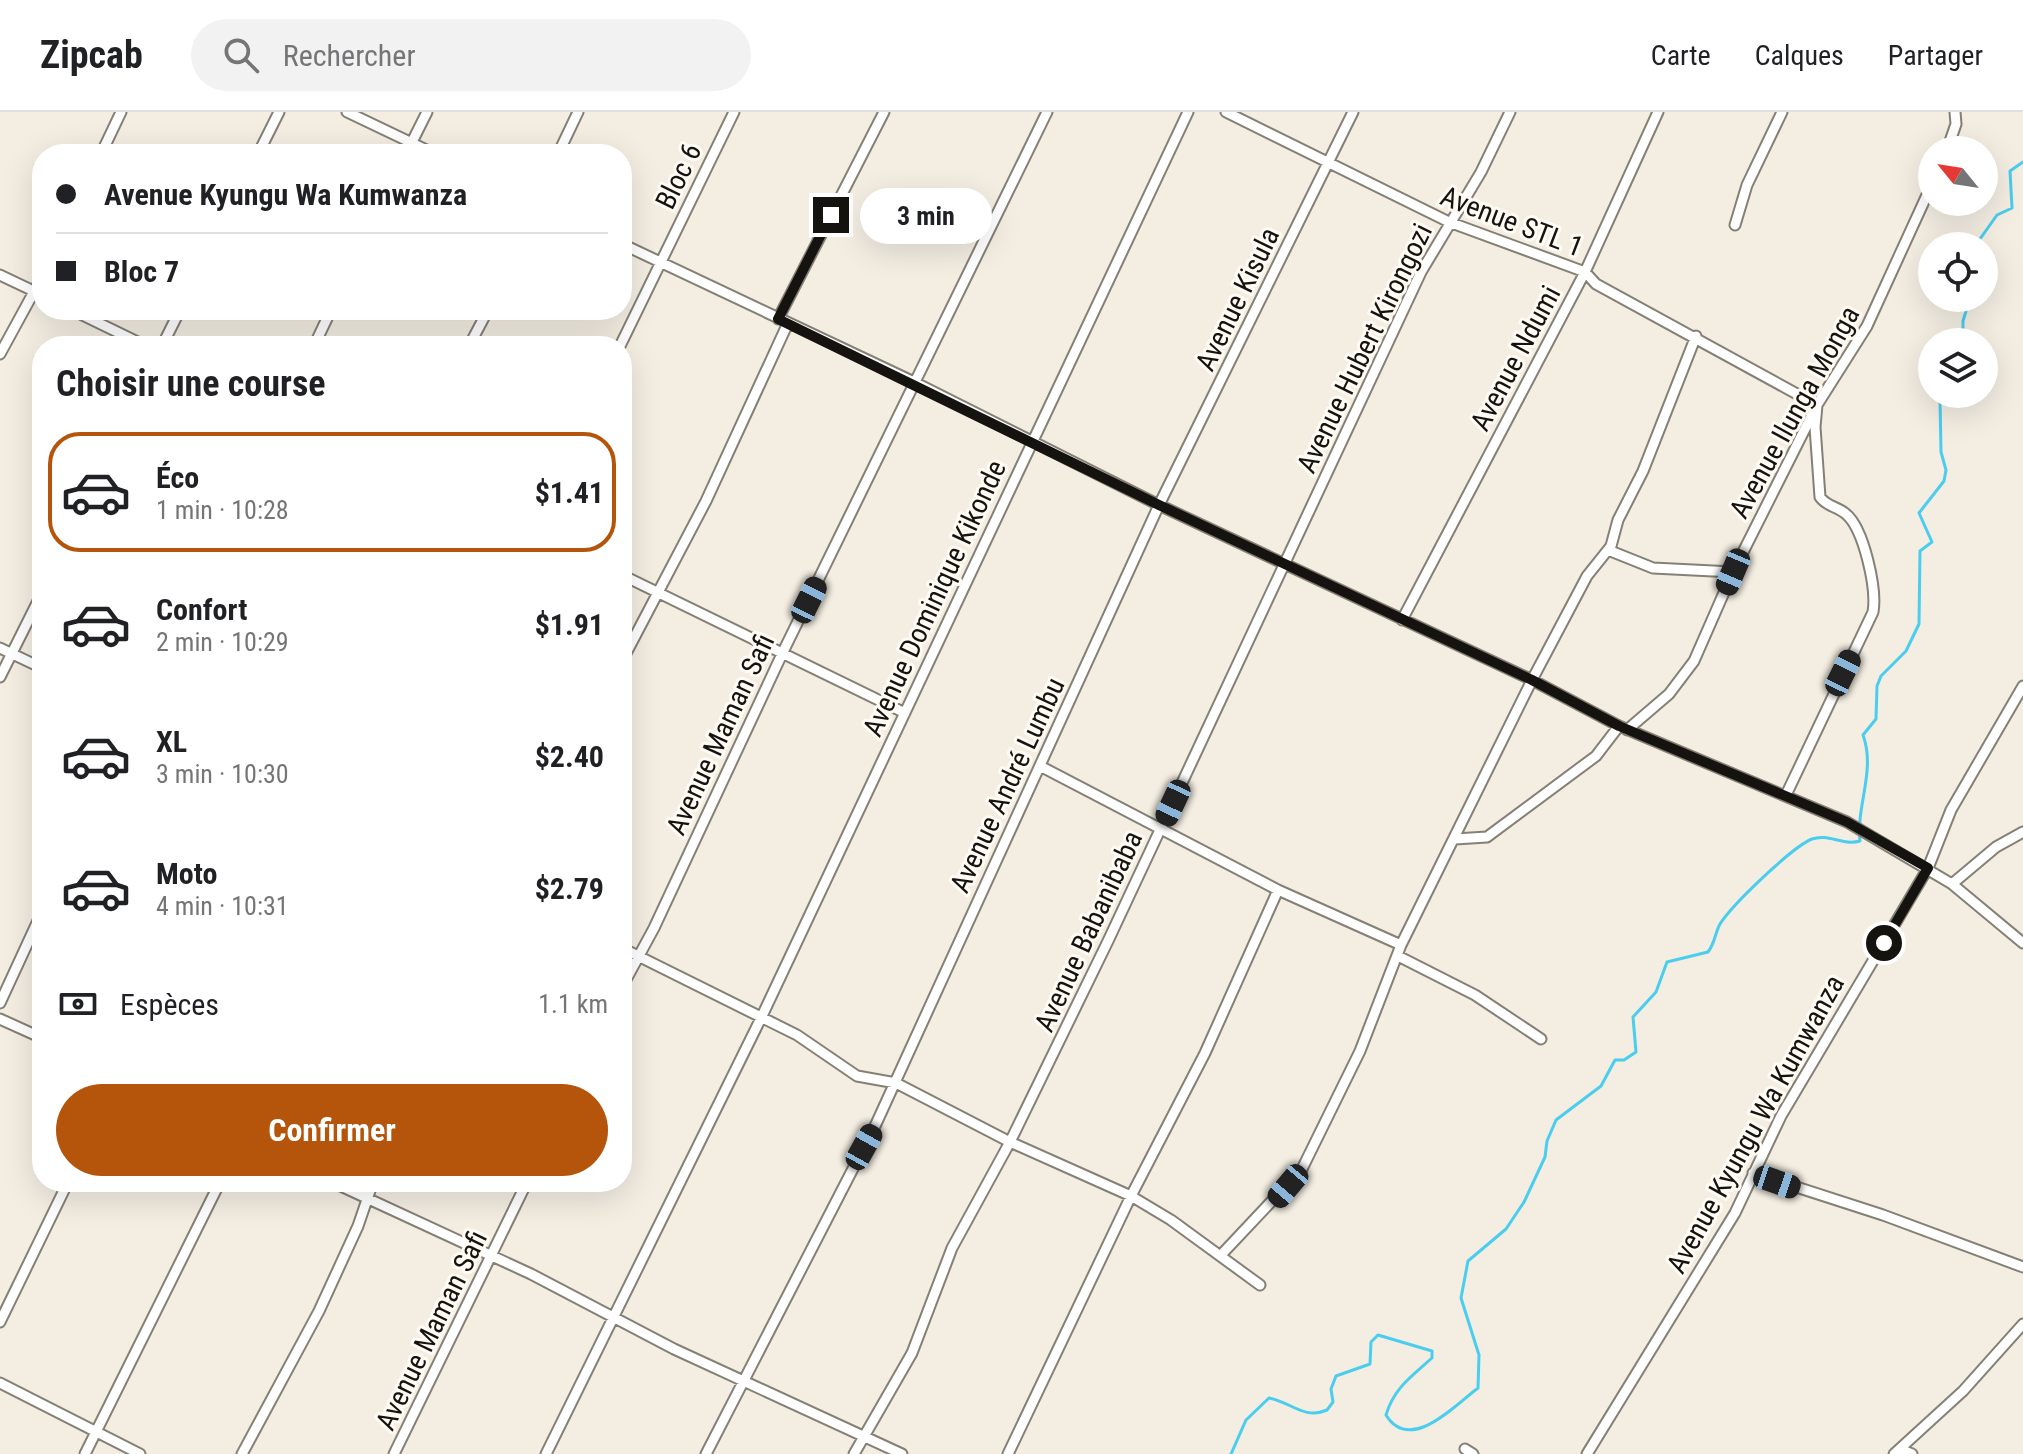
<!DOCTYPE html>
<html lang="fr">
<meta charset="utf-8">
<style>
body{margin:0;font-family:"Roboto Condensed",sans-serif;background:#f2f2f2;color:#202124;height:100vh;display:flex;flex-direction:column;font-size:30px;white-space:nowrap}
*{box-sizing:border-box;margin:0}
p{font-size:26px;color:#757577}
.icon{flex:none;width:44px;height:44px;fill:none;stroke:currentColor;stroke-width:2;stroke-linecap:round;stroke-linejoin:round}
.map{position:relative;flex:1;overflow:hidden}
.sheet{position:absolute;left:32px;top:224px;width:600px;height:856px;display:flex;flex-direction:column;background:#fff;border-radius:32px;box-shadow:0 8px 32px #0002}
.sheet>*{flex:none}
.guide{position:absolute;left:32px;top:32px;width:600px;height:176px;border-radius:32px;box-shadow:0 8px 32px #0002;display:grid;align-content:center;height:176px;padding:0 24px;background:#fff}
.needle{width:52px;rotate:300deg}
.buttons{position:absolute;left:1918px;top:24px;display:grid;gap:16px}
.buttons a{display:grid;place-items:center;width:80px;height:80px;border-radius:50%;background:#fff;box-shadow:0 8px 32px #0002;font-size:40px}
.end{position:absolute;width:36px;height:36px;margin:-18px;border:10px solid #15130f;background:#fff;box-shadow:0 0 0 4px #fff}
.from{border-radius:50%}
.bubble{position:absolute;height:56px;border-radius:28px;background:#fff;box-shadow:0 8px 32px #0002;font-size:26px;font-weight:700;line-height:56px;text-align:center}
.car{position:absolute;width:24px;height:48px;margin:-24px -12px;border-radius:10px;box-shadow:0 0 6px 2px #0007;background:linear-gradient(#222 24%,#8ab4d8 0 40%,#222 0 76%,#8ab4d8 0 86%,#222 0)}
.guide b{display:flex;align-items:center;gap:28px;height:76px;font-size:30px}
.guide b+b{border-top:2px solid #e0e0e0}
.guide i{width:20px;height:20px;background:#202124}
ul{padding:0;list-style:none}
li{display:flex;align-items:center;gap:24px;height:120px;margin:0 16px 12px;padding:0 8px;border:4px solid transparent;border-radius:32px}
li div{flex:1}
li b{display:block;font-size:30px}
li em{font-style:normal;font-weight:700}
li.on{border-color:#b4550b}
li>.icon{width:72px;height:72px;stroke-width:1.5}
h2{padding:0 24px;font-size:36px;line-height:96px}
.pay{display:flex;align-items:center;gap:20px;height:88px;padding:0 24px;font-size:30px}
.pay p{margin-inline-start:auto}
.action{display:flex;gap:16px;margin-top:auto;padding:16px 24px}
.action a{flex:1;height:92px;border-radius:48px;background:#b4550b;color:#fff;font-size:32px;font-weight:700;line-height:92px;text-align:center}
header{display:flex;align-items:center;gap:48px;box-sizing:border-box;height:112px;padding:0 40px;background:#fff;border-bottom:2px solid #e0e0e0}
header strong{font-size:38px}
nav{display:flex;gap:44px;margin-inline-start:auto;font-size:28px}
.search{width:560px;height:72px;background:#f2f2f2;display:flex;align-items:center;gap:20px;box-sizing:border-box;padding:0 28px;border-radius:44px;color:#757577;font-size:30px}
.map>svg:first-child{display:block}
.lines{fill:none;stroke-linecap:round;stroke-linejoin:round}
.stream{stroke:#4acdee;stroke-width:3}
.minor-casing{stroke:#858075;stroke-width:13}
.minor{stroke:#fff;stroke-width:9}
.route{stroke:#15130f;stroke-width:10}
.labels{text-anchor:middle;stroke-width:6;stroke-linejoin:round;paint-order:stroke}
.street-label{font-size:28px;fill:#15130f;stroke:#fffbf4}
</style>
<header>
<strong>Zipcab</strong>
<div class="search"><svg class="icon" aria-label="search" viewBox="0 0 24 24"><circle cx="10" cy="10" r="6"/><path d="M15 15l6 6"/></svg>Rechercher</div>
<nav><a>Carte</a><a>Calques</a><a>Partager</a></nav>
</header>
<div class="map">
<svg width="2023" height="1342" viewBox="0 0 2023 1342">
<rect width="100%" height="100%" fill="#f3ede2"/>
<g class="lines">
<path class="stream" d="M1975,134L1997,103L2012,96L2010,59L2023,50
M1963,230V209L1970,186
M1231,1342L1246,1308L1269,1286C1291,1290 1304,1308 1327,1298L1333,1290L1331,1277L1336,1264L1370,1252L1371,1230L1378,1223L1432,1239V1246C1412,1264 1394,1276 1386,1303C1410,1342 1454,1294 1478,1276L1479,1243L1461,1186L1468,1149L1506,1117L1524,1090L1545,1045L1547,1029L1556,1008L1601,974L1615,948H1624L1636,940L1633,905L1656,880L1667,850L1708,840C1715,831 1715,821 1720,812C1732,793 1792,735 1812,727C1828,721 1843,734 1860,729C1856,693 1876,659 1863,623L1876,607L1877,574L1881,564L1906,539L1919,512L1920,439L1932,430L1919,401L1944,369L1946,358L1941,340L1940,287L1944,282"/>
<g class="minor-casing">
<path id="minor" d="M347,0L435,42
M1226,0L1449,110L1585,160L1596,172L1817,293L1815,315L1820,385C1827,395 1837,394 1846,402C1864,417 1877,477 1873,500L1786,683
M1947,38L1956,12L1955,0
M101,42L121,0
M258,42L279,0
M406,42L427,0
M558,42L578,0
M1735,113L1747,73L1782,0
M622,132L916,271L1159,393L1532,568L1619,614L1847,710L1952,772L2023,831
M0,163L42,183
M72,198L146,234
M778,207L884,0
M162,234L180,198
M314,234L331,198
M469,234L488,198
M620,234L734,0
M0,242L42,165
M1608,438L1653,456L1733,460
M622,463L905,601
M1402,508L1585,160L1658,0
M0,536L42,556
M622,549L706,389L788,211
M0,565L42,481
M1627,618L1669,582L1694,549L1733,460L1817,293L1867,214L1932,72
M1040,654L1278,778L1401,833L1532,568L1587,464L1611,434L1618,408L1643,359L1696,224
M1455,727L1487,725L1596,644L1619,614
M1952,772L1996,735L2023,720
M622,836L797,923L857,964L896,971L1010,1030L1131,1084L1171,1108L1260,1173
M1398,844L1475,883L1541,927
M622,875L654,816L782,542L1047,0
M0,891L42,800
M0,907L42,926
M1753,1061L1883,1103L2023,1155
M332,1070L531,1162L674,1237L902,1342
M1221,1143L1302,1057L1360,939L1401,833
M0,1210L68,1070
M0,1271L140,1342
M1465,1337L1473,1342
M1900,1337L1912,1342
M85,1342L220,1070
M242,1342L319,1199L358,1114L373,1070
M394,1342L527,1070
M546,1342L762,904L1188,0
M706,1342L876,1012L1159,393L1353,0
M854,1342L912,1241L952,1136L1010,1030L1108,829L1421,160L1481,60L1510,0
M1008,1342L1131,1084L1205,941L1278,778
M1587,1342L1735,1101L1781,1004L1928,756L1951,698L2023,574
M1894,1342L1963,1279L2023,1212"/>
</g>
<use href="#minor" class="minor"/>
</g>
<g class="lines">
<path class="route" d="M831,103L778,207L1159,393L1532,568L1619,614L1847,710L1928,756L1884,831"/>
</g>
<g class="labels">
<g class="street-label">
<text transform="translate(678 64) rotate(-64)" y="10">Bloc 6</text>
<text transform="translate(1512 109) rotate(21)" y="10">Avenue STL 1</text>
<text transform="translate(1237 187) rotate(-64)" y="10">Avenue Kisula</text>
<text transform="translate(1364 236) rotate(-64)" y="10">Avenue Hubert Kirongozi</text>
<text transform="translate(1515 246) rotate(-62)" y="10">Avenue Ndumi</text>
<text transform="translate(1794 300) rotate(-61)" y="10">Avenue Ilunga Monga</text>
<text transform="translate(934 486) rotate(-65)" y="10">Avenue Dominique Kikonde</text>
<text transform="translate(720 622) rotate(-65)" y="10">Avenue Maman Safi</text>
<text transform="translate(1007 673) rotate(-65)" y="10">Avenue André Lumbu</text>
<text transform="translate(1088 819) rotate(-65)" y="10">Avenue Babanibaba</text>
<text transform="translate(1755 1012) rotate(-61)" y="10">Avenue Kyungu Wa Kumwanza</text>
<text transform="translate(431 1218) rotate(-64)" y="10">Avenue Maman Safi</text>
</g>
</g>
</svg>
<div class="buttons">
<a><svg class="needle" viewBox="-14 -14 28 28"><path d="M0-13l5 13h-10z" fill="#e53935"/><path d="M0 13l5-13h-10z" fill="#757577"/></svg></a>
<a><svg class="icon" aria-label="locate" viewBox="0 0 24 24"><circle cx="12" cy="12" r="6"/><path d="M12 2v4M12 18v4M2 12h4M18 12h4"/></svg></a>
<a><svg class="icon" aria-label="layers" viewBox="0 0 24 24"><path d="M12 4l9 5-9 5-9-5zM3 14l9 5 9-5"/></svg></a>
</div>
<i class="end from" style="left:1884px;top:831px"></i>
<i class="end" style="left:831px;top:103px"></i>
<div class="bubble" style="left:860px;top:76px;width:132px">3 min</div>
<i class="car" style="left:1733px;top:460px;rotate:203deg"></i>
<i class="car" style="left:809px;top:488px;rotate:26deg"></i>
<i class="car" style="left:1843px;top:561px;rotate:26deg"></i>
<i class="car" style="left:1173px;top:691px;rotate:205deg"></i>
<i class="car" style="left:864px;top:1035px;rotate:29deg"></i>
<i class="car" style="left:1777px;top:1070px;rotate:109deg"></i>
<i class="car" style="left:1288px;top:1074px;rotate:220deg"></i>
<div class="guide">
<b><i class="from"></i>Avenue Kyungu Wa Kumwanza</b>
<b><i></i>Bloc 7</b>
</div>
<section class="sheet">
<h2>Choisir une course</h2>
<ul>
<li class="on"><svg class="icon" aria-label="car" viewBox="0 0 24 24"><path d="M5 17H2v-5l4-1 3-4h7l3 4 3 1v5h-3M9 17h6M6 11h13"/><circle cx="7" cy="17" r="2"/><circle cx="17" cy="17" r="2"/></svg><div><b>Éco</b><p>1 min · 10:28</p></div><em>$1.41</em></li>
<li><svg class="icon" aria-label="car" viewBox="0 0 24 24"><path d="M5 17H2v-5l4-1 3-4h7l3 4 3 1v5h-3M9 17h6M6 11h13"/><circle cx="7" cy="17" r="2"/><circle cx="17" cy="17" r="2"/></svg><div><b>Confort</b><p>2 min · 10:29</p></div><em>$1.91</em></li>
<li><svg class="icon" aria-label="car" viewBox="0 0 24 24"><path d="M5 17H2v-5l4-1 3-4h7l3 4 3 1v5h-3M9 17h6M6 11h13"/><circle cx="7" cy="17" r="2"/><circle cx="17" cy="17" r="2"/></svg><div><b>XL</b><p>3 min · 10:30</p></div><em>$2.40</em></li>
<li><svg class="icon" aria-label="car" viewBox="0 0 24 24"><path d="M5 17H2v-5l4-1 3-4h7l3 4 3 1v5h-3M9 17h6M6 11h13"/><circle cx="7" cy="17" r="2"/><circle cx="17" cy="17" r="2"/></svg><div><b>Moto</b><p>4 min · 10:31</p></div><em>$2.79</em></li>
</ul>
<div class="pay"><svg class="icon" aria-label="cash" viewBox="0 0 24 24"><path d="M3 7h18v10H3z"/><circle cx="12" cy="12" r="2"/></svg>Espèces<p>1.1 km</p></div>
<div class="action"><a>Confirmer</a></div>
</section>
</div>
